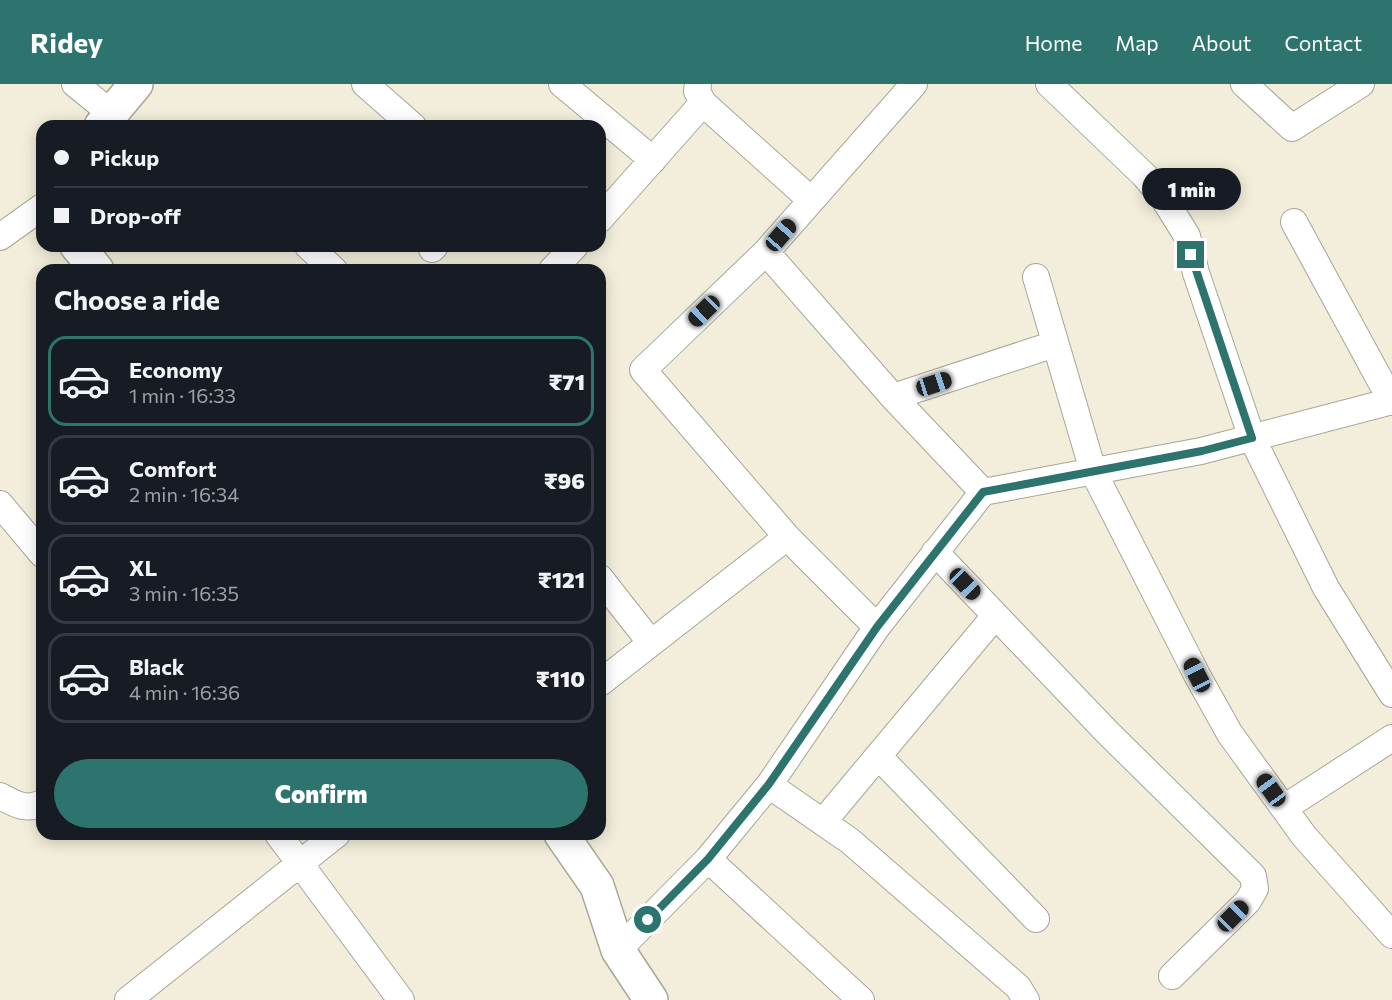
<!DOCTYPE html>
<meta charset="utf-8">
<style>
body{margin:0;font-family:Commissioner,sans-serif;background:#20242c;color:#f1f3f6;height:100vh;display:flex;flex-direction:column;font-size:22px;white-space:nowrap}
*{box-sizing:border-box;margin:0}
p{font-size:20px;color:#9ea1a6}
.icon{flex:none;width:33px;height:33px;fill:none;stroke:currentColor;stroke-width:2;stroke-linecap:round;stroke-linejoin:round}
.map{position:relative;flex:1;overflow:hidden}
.side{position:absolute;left:36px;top:180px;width:570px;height:576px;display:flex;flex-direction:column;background:#171b24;border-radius:18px;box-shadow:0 3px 15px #0003}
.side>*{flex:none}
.top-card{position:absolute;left:36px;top:36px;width:570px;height:132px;border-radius:18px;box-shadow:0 3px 15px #0003;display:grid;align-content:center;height:132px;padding:0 18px;background:#171b24}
.end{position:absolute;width:27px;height:27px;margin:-14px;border:8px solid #2c746d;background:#fff;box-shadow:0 0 0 3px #fff}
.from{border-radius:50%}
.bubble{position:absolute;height:42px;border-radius:21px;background:#171b24;box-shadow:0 3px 15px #0003;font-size:20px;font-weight:800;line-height:42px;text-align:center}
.car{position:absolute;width:18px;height:36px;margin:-18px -9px;border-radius:8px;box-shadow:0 0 4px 2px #0007;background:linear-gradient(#222 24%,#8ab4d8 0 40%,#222 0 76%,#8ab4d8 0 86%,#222 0)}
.top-card b{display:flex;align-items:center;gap:21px;height:57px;font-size:22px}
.top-card b+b{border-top:2px solid #363941}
.top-card i{width:15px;height:15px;background:#f1f3f6}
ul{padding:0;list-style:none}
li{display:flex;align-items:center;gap:18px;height:90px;margin:0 12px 9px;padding:0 6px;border:3px solid #363941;border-radius:18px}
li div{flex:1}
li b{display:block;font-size:22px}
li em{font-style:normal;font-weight:800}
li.on{border-color:#2c746d}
li>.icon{width:54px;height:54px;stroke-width:1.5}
h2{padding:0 18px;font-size:27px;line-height:72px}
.button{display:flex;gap:12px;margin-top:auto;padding:12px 18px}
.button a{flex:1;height:69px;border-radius:36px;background:#2c746d;color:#fff;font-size:24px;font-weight:800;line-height:69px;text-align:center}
header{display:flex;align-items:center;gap:36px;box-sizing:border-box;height:84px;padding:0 30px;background:#2c746d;color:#fff}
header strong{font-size:28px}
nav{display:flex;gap:33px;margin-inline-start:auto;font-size:21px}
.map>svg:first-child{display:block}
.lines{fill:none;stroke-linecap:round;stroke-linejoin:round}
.street-casing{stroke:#a9a594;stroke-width:28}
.secondary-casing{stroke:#a9a594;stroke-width:36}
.street{stroke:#fff;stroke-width:26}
.secondary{stroke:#fff;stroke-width:33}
.route{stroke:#2c746d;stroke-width:8}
</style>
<header>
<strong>Ridey</strong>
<nav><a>Home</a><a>Map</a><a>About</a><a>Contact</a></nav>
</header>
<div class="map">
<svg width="1392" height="916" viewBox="0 0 1392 916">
<rect width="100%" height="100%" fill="#f2eedb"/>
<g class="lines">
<g class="street-casing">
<path id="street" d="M75,0L111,29
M365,0L413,42
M562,0L653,76
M698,0L697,7L703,19L811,116
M1049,0L1145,92L1164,115L1187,152L1196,189L1252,354L1326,504L1392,610
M1244,0L1292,44L1361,0
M600,135L703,19
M1294,138L1392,318
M0,153L42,123
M308,162L334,186
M432,165L435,162
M766,168L914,0
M552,186L575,162
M1036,193L1093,387L1197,591L1230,650L1304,752L1392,851
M893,313L1055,260
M0,420L42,470
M935,468L1107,648L1253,792L1255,805L1248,817L1172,892
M600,494L651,559
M877,543L787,453L643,286L766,168L893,313L983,408L1201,367L1392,317
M600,599L787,453
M878,672L1036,835
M769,701L850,757L1018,903L1026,916
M0,712C15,720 26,727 42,719
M1284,724L1392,654
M823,738L995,532
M278,750L401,916
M708,775L861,916
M618,866L708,775L769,701L877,543L983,408
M128,916L337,750"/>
</g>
<g class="secondary-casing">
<path id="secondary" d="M101,42L136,0
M77,162L97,186
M561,750L597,802L618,866L651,916"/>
</g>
<use href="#street" class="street"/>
<use href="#secondary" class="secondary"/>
</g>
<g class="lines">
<path class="route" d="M648,836L708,775L769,700L877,543L983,408L1202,367L1252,354L1191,171"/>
</g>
</svg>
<i class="end from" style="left:648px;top:836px"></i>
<i class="end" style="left:1191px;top:171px"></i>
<div class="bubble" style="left:1142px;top:84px;width:99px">1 min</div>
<i class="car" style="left:781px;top:151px;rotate:41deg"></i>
<i class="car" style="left:704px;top:227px;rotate:226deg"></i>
<i class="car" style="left:934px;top:300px;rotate:72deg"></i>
<i class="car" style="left:965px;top:500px;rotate:136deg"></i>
<i class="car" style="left:1197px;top:591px;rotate:333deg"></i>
<i class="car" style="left:1271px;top:706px;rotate:324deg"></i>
<i class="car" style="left:1233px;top:832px;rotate:45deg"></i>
<div class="top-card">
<b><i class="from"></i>Pickup</b>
<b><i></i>Drop-off</b>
</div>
<section class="side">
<h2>Choose a ride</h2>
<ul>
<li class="on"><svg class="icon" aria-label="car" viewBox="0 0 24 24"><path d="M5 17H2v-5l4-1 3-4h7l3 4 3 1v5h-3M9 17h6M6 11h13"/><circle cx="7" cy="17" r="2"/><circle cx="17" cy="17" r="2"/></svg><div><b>Economy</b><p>1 min · 16:33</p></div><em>₹71</em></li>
<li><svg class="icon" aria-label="car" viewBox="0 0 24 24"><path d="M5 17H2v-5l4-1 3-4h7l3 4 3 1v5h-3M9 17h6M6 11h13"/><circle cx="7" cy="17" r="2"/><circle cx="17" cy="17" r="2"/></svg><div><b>Comfort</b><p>2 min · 16:34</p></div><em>₹96</em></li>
<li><svg class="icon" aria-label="car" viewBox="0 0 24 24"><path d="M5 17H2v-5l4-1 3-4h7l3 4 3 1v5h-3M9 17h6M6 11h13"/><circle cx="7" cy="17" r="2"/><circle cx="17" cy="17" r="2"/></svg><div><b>XL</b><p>3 min · 16:35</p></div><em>₹121</em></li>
<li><svg class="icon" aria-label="car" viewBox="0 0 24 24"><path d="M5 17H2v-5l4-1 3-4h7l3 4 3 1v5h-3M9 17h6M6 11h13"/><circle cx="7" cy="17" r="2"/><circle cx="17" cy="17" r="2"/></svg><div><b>Black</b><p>4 min · 16:36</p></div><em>₹110</em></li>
</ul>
<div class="button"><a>Confirm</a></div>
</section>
</div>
